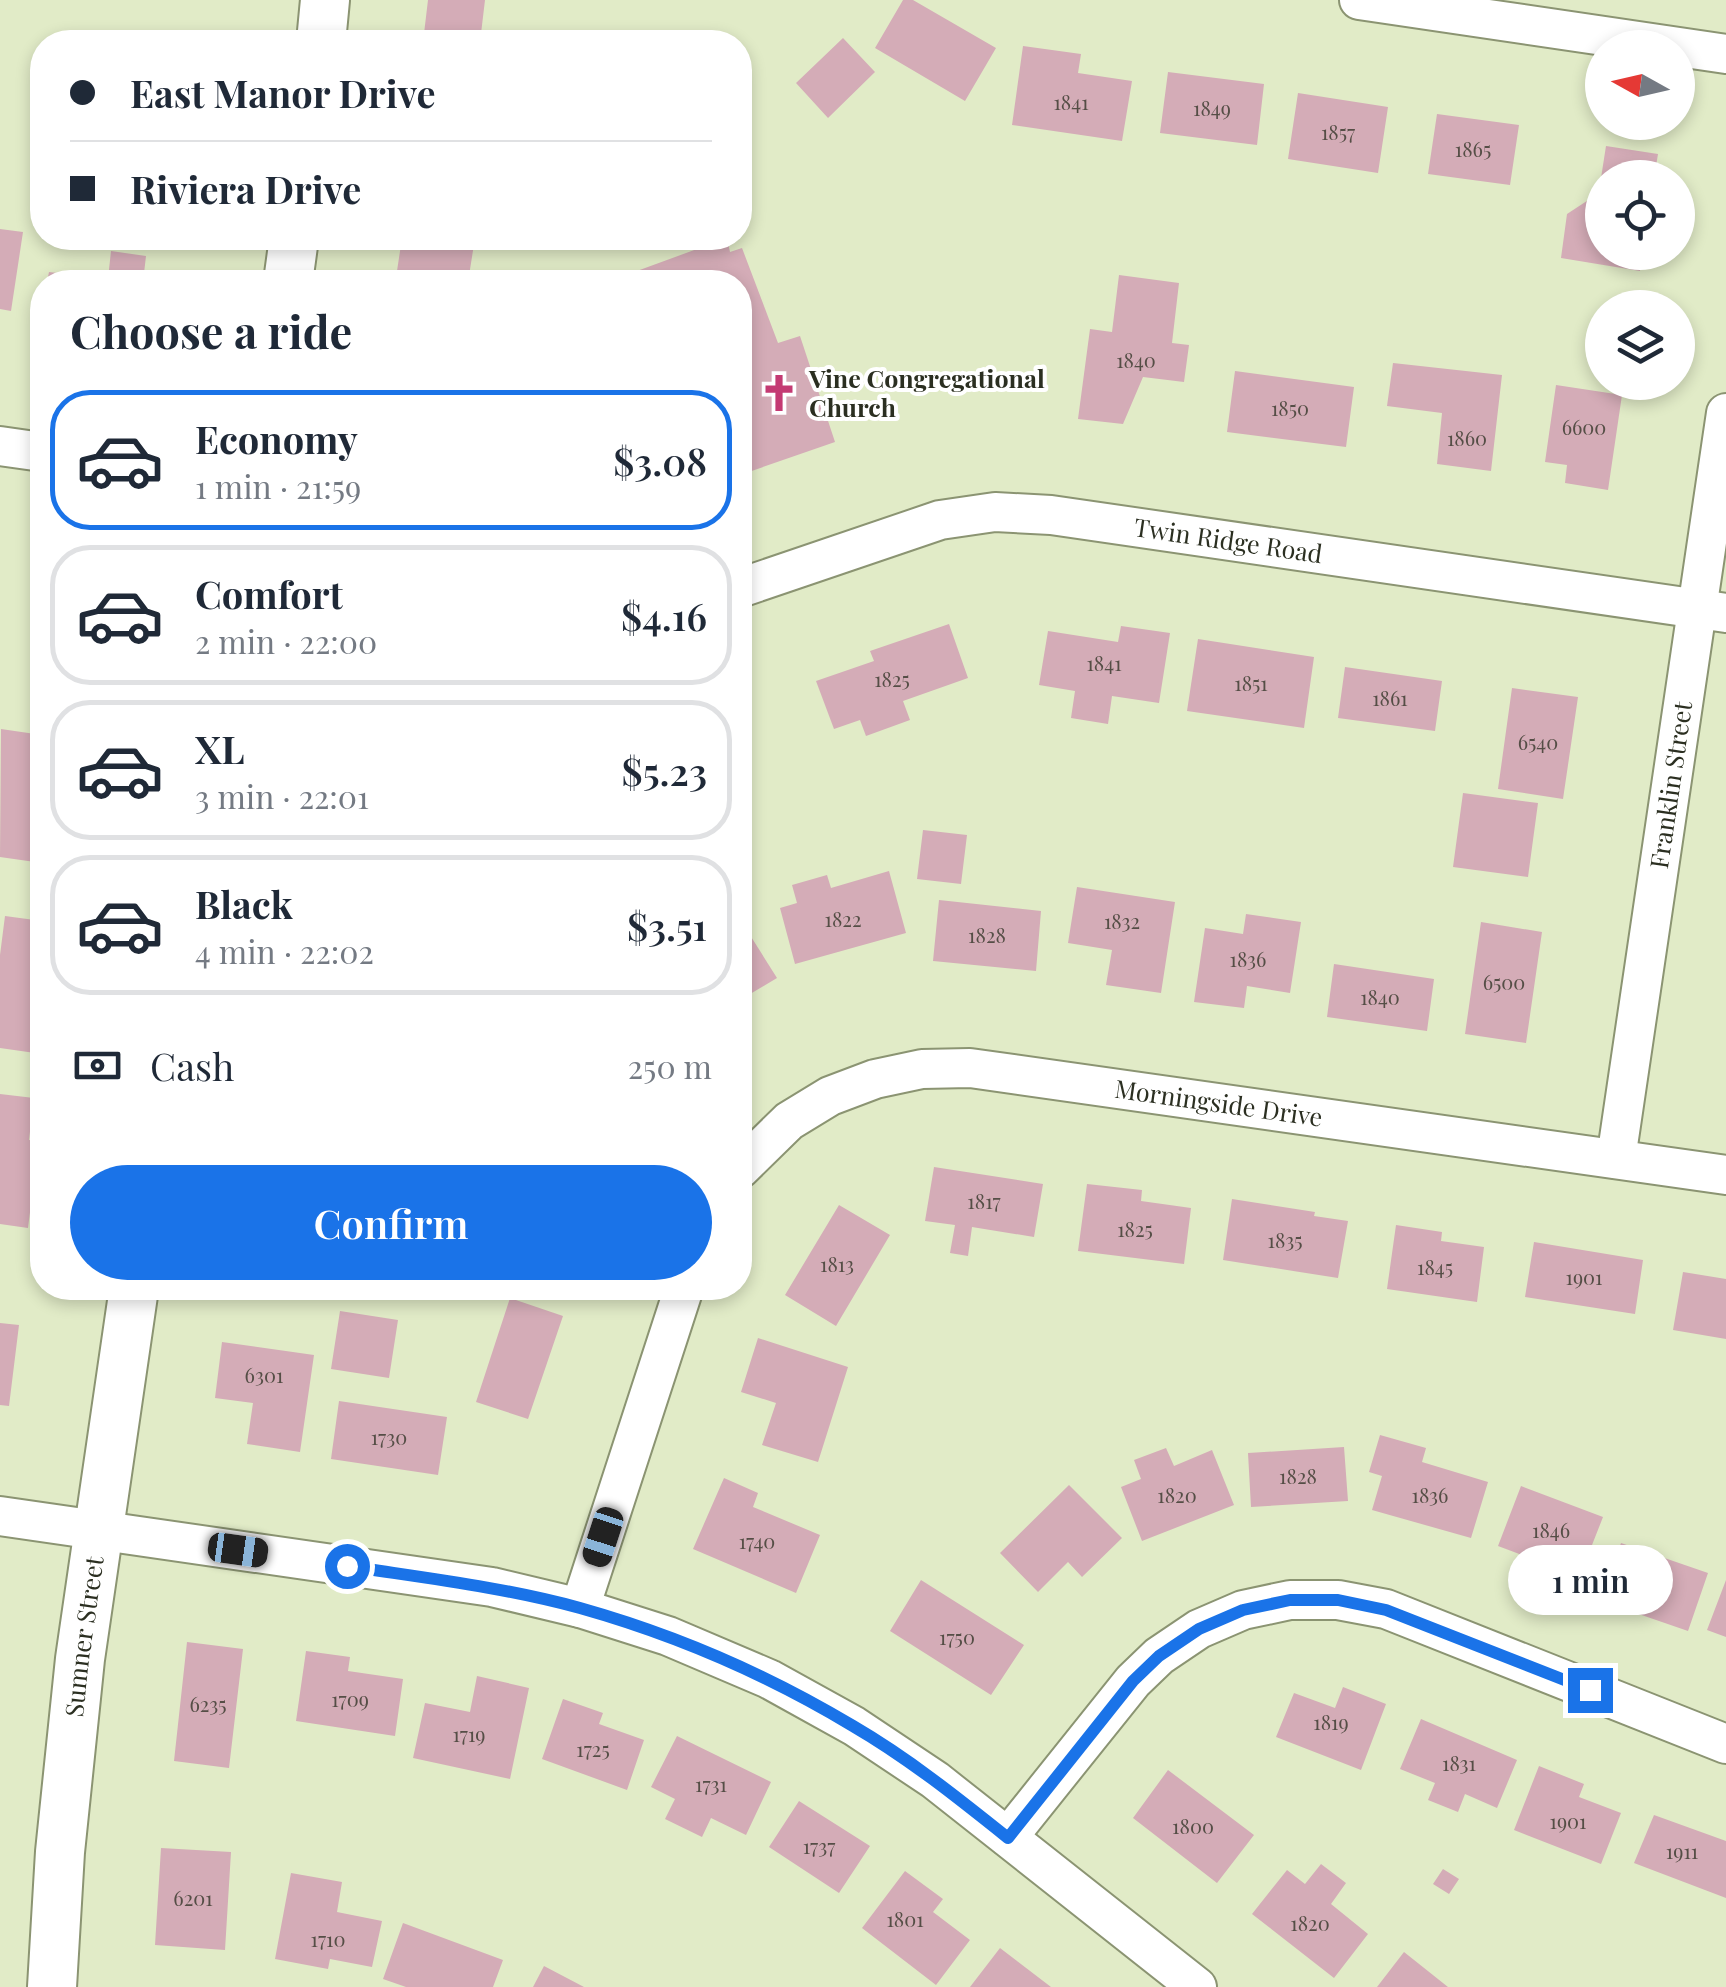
<!DOCTYPE html>
<meta charset="utf-8">
<style>
body{margin:0;font-family:"Playfair Display",serif;background:#f6f6f7;color:#1f2937;height:100vh;display:flex;flex-direction:column;font-size:38px;white-space:nowrap}
*{box-sizing:border-box;margin:0}
p{font-size:32px;color:#747a83}
.icon{flex:none;width:55px;height:55px;fill:none;stroke:currentColor;stroke-width:2;stroke-linecap:round;stroke-linejoin:round}
.map{position:relative;flex:1;overflow:hidden}
.drawer{position:absolute;left:30px;top:270px;width:722px;height:1030px;display:flex;flex-direction:column;background:#fff;border-radius:40px;box-shadow:0 5px 15px #0003}
.drawer>*{flex:none}
.banner{position:absolute;left:30px;top:30px;width:722px;height:220px;border-radius:40px;box-shadow:0 5px 15px #0003;display:grid;align-content:center;height:220px;padding:0 40px;background:#fff}
.needle{width:65px;rotate:278deg}
.controls{position:absolute;left:1585px;top:30px;display:grid;gap:20px}
.controls a{display:grid;place-items:center;width:110px;height:110px;border-radius:50%;background:#fff;box-shadow:0 5px 15px #0003;font-size:50px}
.end{position:absolute;width:45px;height:45px;margin:-22px;border:12px solid #1a73e8;background:#fff;box-shadow:0 0 0 5px #fff}
.from{border-radius:50%}
.bubble{position:absolute;height:70px;border-radius:35px;background:#fff;box-shadow:0 5px 15px #0003;font-size:32px;font-weight:600;line-height:70px;text-align:center}
.car{position:absolute;width:30px;height:60px;margin:-30px -15px;border-radius:12px;box-shadow:0 0 8px 2px #0007;background:linear-gradient(#222 24%,#8ab4d8 0 40%,#222 0 76%,#8ab4d8 0 86%,#222 0)}
.banner b{display:flex;align-items:center;gap:35px;height:95px;font-size:38px}
.banner b+b{border-top:2px solid #e0e1e3}
.banner i{width:25px;height:25px;background:#1f2937}
ul{padding:0;list-style:none}
li{display:flex;align-items:center;gap:30px;height:140px;margin:0 20px 15px;padding:0 20px;border:5px solid #e0e1e3;border-radius:40px}
li div{flex:1}
li b{display:block;font-size:38px}
li em{font-style:normal;font-weight:600}
li.on{border-color:#1a73e8}
li>.icon{width:90px;height:90px;stroke-width:1.5}
h2{padding:0 40px;font-size:45px;line-height:120px}
.pay{display:flex;align-items:center;gap:25px;height:110px;padding:0 40px;font-size:38px}
.pay p{margin-inline-start:auto}
.action{display:flex;gap:20px;margin-top:auto;padding:20px 40px}
.action a{flex:1;height:115px;border-radius:60px;background:#1a73e8;color:#fff;font-size:40px;font-weight:600;line-height:115px;text-align:center}
.map>svg:first-child{display:block}
.building{fill:#d4acb7}
.lines{fill:none;stroke-linecap:round;stroke-linejoin:round}
.minor-casing{stroke:#8b9472;stroke-width:42}
.tertiary-casing{stroke:#8b9472;stroke-width:52}
.minor{stroke:#fff;stroke-width:38}
.tertiary{stroke:#fff;stroke-width:48}
.route{stroke:#1a73e8;stroke-width:12}
.labels{text-anchor:middle;stroke-width:8;stroke-linejoin:round;paint-order:stroke}
.number-label{font-size:20px;fill:#554e46}
.poi-label{font-size:25px;font-weight:bold;fill:#2b2f21;stroke:#fff;text-anchor:start}
.street-label{font-size:25px;fill:#2b2f21;stroke:#fff}
</style>
<div class="map">
<svg width="1726" height="1987" viewBox="0 0 1726 1987">
<rect width="100%" height="100%" fill="#e1ebc7"/>
<path class="building" d="M428,0H485L480,42H423Z
M903,0H913L996,48L965,101L875,48Z
M843,38L875,72L828,118L796,83Z
M1023,46L1081,54L1078,73L1132,81L1122,141L1012,125Z
M1168,72L1264,84L1257,145L1160,133Z
M1298,93L1388,107L1378,173L1288,159Z
M1437,114L1519,125L1510,185L1428,174Z
M1606,146L1658,154L1654,178H1601Z
M1600,183L1602,184V252H1643L1640,271L1561,258L1567,214L1599,193Z
M0,229L23,232L11,311L0,309Z
M402,238H475L468,282L397,271Z
M727,238L730,252L742,248L778,343L800,336L835,442L740,475V282H629L626,275Z
M111,251L146,256L143,282H47L49,272L108,279Z
M1119,275L1179,283L1172,343L1189,345L1184,382L1143,377L1123,424L1078,419L1090,329L1112,332Z
M1393,363L1502,375L1491,471L1437,464L1442,413L1387,406Z
M1235,371L1354,387L1346,447L1227,432Z
M1556,385L1622,395L1608,490L1565,483L1567,465L1545,462Z
M949,624L968,678L903,701L910,720L866,736L860,720L834,729L816,681L874,661L870,651Z
M1121,626L1170,633L1159,703L1112,696L1108,724L1071,718L1075,691L1039,685L1048,631L1118,642Z
M1198,639L1314,657L1304,728L1187,711Z
M1345,667L1442,681L1435,731L1338,718Z
M1512,688L1578,697L1563,799L1498,789Z
M1,729L42,735V863L0,857Z
M1463,793L1538,803L1528,877L1453,867Z
M923,830L967,835L961,884L917,879Z
M889,871L906,933L795,964L780,908L797,903L792,885L827,875L831,888Z
M1077,887L1175,902L1161,993L1106,985L1112,950L1068,943Z
M939,900L1041,911L1036,971L933,961Z
M1246,914L1301,922L1290,993L1247,986L1244,1008L1194,1002L1205,928L1243,934Z
M5,916L42,921V1054L0,1048V955Z
M1481,922L1542,932L1526,1043L1465,1034Z
M743,924L777,978L740,1000V926Z
M1334,964L1434,979L1427,1031L1327,1017Z
M0,1094L34,1098L29,1140L39,1141L28,1228L0,1224Z
M934,1167L1043,1184L1034,1237L972,1227L968,1256L950,1253L955,1225L925,1221Z
M1087,1184L1142,1190L1141,1201L1191,1208L1184,1264L1078,1251Z
M1232,1199L1315,1212L1314,1216L1348,1221L1338,1278L1223,1260Z
M839,1205L890,1235L836,1326L785,1295Z
M1396,1225L1442,1232L1441,1241L1484,1247L1477,1302L1387,1289Z
M1534,1242L1643,1260L1635,1314L1525,1297Z
M1683,1272L1726,1279V1339L1673,1330Z
M510,1298L563,1316L528,1419L476,1402Z
M340,1311L398,1320L389,1378L331,1369Z
M0,1323L19,1325L9,1406L0,1405Z
M758,1338L848,1367L818,1462L762,1445L776,1403L741,1392Z
M222,1342L314,1355L300,1452L247,1444L253,1403L215,1398Z
M339,1401L447,1417L438,1475L331,1459Z
M1380,1435L1426,1448L1422,1462L1488,1482L1471,1538L1372,1510L1382,1476L1369,1472Z
M1344,1447L1348,1501L1251,1507L1248,1453Z
M1166,1448L1174,1466L1212,1450L1234,1505L1142,1541L1121,1487L1141,1479L1134,1460Z
M724,1478L758,1493L753,1507L820,1535L796,1593L693,1549Z
M1069,1485L1122,1538L1082,1577L1068,1562L1038,1592L1000,1553Z
M1521,1486L1603,1517L1583,1568L1539,1551L1535,1560L1498,1546Z
M1621,1543L1708,1573L1688,1631L1601,1601Z
M921,1580L1024,1645L991,1695L890,1631Z
M1726,1580V1637L1707,1630Z
M187,1642L243,1649L229,1768L174,1761Z
M306,1651L350,1657L348,1671L403,1679L395,1736L296,1721Z
M477,1676L529,1688L510,1779L413,1758L425,1703L470,1712Z
M1343,1687L1386,1704L1361,1770L1276,1737L1294,1693L1335,1708Z
M563,1699L603,1713L599,1724L644,1740L627,1790L542,1759Z
M1421,1719L1517,1760L1497,1808L1465,1794L1458,1812L1428,1800L1435,1783L1400,1769Z
M677,1736L771,1782L746,1835L711,1818L702,1837L665,1819L675,1799L651,1787Z
M1539,1766L1584,1784L1579,1797L1621,1813L1601,1864L1514,1830Z
M1168,1770L1254,1835L1217,1883L1133,1818Z
M799,1801L870,1846L839,1893L769,1847Z
M1654,1815L1726,1841V1898L1634,1863Z
M161,1848L231,1852L225,1950L155,1945Z
M1321,1864L1346,1883L1331,1904L1368,1934L1334,1978L1252,1914L1287,1870L1305,1884Z
M1443,1869L1459,1879L1449,1894L1433,1884Z
M905,1871L943,1899L933,1912L970,1940L936,1985L862,1928Z
M291,1873L342,1882L337,1912L382,1921L372,1967L330,1959L328,1969L275,1959Z
M403,1923L503,1960L493,1987H406L383,1979Z
M1000,1948L1051,1987H970Z
M1404,1952L1448,1987H1377Z
M544,1966L584,1987H533Z"/>
<g class="lines">
<g class="minor-casing">
<g id="minor">
<path d="M1359,0L1726,54"/>
<path d="M0,446L42,452"/>
<path id="s1" d="M740,588L940,520L995,512L1051,515L1726,613"/>
<path id="s2" d="M1616,1159L1726,413"/>
<path id="s3" d="M740,1169L789,1121L830,1096L875,1079L922,1069L970,1068L1726,1175"/>
<path d="M0,1516L492,1587L580,1608L668,1636L769,1679L854,1726L935,1780L1197,1987"/>
<path d="M580,1608L684,1288"/>
<path d="M1008,1837L1133,1681L1159,1656L1199,1629L1243,1610L1290,1600H1338L1386,1609L1726,1744"/>
</g>
</g>
<g class="tertiary-casing">
<g id="tertiary">
<path d="M321,42L325,0"/>
<path d="M288,282L294,238"/>
<path id="s4" d="M52,1987L60,1852L80,1659L134,1288"/>
</g>
</g>
<use href="#minor" class="minor"/>
<use href="#tertiary" class="tertiary"/>
</g>
<g class="lines">
<path class="route" d="M347,1566C425,1578 503,1587 580,1608C676,1635 768,1675 853,1726C908,1758 958,1798 1008,1838L1133,1681L1159,1656L1199,1629L1243,1610L1290,1600H1338L1386,1610L1590,1690"/>
</g>
<defs>
<g id="church-bare" transform="scale(3)"><path d="M-1.2-6h2.4v3.5h3.3v2.4h-3.3V6h-2.4V-.1h-3.3v-2.4h3.3Z" fill="#c43a73" stroke="#fff" stroke-width="2.5" paint-order="stroke"/></g>
</defs>
<g fill-rule="evenodd">
<use href="#church-bare" x="779" y="393"/>
</g>
<g class="labels">
<g class="number-label">
<text x="1071" y="110">1841</text>
<text x="1212" y="116">1849</text>
<text x="1338" y="140">1857</text>
<text x="1473" y="157">1865</text>
<text x="1136" y="368">1840</text>
<text x="1290" y="416">1850</text>
<text x="1584" y="435">6600</text>
<text x="1467" y="446">1860</text>
<text x="1104" y="671">1841</text>
<text x="892" y="687">1825</text>
<text x="1251" y="691">1851</text>
<text x="1390" y="706">1861</text>
<text x="1538" y="750">6540</text>
<text x="843" y="927">1822</text>
<text x="1122" y="929">1832</text>
<text x="987" y="943">1828</text>
<text x="1248" y="967">1836</text>
<text x="1504" y="990">6500</text>
<text x="1380" y="1005">1840</text>
<text x="984" y="1209">1817</text>
<text x="1135" y="1237">1825</text>
<text x="1285" y="1248">1835</text>
<text x="837" y="1272">1813</text>
<text x="1435" y="1275">1845</text>
<text x="1584" y="1285">1901</text>
<text x="264" y="1383">6301</text>
<text x="389" y="1445">1730</text>
<text x="1298" y="1484">1828</text>
<text x="1177" y="1503">1820</text>
<text x="1430" y="1503">1836</text>
<text x="1551" y="1538">1846</text>
<text x="757" y="1549">1740</text>
<text x="957" y="1645">1750</text>
<text x="350" y="1707">1709</text>
<text x="208" y="1712">6235</text>
<text x="1331" y="1730">1819</text>
<text x="469" y="1742">1719</text>
<text x="593" y="1757">1725</text>
<text x="1459" y="1771">1831</text>
<text x="711" y="1792">1731</text>
<text x="1568" y="1829">1901</text>
<text x="1193" y="1834">1800</text>
<text x="819" y="1854">1737</text>
<text x="1682" y="1859">1911</text>
<text x="193" y="1906">6201</text>
<text x="905" y="1927">1801</text>
<text x="1310" y="1931">1820</text>
<text x="328" y="1947">1710</text>
</g>
<g class="poi-label">
<text x="809" y="388">Vine Congregational<tspan x="809" dy="29">Church</tspan></text>
</g>
<g class="street-label">
<text dy="9" stroke="none"><textPath href="#s1" startOffset="502">Twin Ridge Road</textPath></text>
<text dy="9" stroke="none"><textPath href="#s2" startOffset="378">Franklin Street</textPath></text>
<text dy="9" stroke="none"><textPath href="#s3" startOffset="512">Morningside Drive</textPath></text>
<text dy="9" stroke="none"><textPath href="#s4" startOffset="352">Sumner Street</textPath></text>
</g>
</g>
</svg>
<div class="controls">
<a><svg class="needle" viewBox="-14 -14 28 28"><path d="M0-13l5 13h-10z" fill="#e53935"/><path d="M0 13l5-13h-10z" fill="#747a83"/></svg></a>
<a><svg class="icon" aria-label="locate" viewBox="0 0 24 24"><circle cx="12" cy="12" r="6"/><path d="M12 2v4M12 18v4M2 12h4M18 12h4"/></svg></a>
<a><svg class="icon" aria-label="layers" viewBox="0 0 24 24"><path d="M12 4l9 5-9 5-9-5zM3 14l9 5 9-5"/></svg></a>
</div>
<i class="end from" style="left:347px;top:1566px"></i>
<i class="end" style="left:1590px;top:1690px"></i>
<div class="bubble" style="left:1508px;top:1545px;width:165px">1 min</div>
<i class="car" style="left:603px;top:1537px;rotate:198deg"></i>
<i class="car" style="left:238px;top:1550px;rotate:98deg"></i>
<div class="banner">
<b><i class="from"></i>East Manor Drive</b>
<b><i></i>Riviera Drive</b>
</div>
<section class="drawer">
<h2>Choose a ride</h2>
<ul>
<li class="on"><svg class="icon" aria-label="car" viewBox="0 0 24 24"><path d="M5 17H2v-5l4-1 3-4h7l3 4 3 1v5h-3M9 17h6M6 11h13"/><circle cx="7" cy="17" r="2"/><circle cx="17" cy="17" r="2"/></svg><div><b>Economy</b><p>1 min · 21:59</p></div><em>$3.08</em></li>
<li><svg class="icon" aria-label="car" viewBox="0 0 24 24"><path d="M5 17H2v-5l4-1 3-4h7l3 4 3 1v5h-3M9 17h6M6 11h13"/><circle cx="7" cy="17" r="2"/><circle cx="17" cy="17" r="2"/></svg><div><b>Comfort</b><p>2 min · 22:00</p></div><em>$4.16</em></li>
<li><svg class="icon" aria-label="car" viewBox="0 0 24 24"><path d="M5 17H2v-5l4-1 3-4h7l3 4 3 1v5h-3M9 17h6M6 11h13"/><circle cx="7" cy="17" r="2"/><circle cx="17" cy="17" r="2"/></svg><div><b>XL</b><p>3 min · 22:01</p></div><em>$5.23</em></li>
<li><svg class="icon" aria-label="car" viewBox="0 0 24 24"><path d="M5 17H2v-5l4-1 3-4h7l3 4 3 1v5h-3M9 17h6M6 11h13"/><circle cx="7" cy="17" r="2"/><circle cx="17" cy="17" r="2"/></svg><div><b>Black</b><p>4 min · 22:02</p></div><em>$3.51</em></li>
</ul>
<div class="pay"><svg class="icon" aria-label="cash" viewBox="0 0 24 24"><path d="M3 7h18v10H3z"/><circle cx="12" cy="12" r="2"/></svg>Cash<p>250 m</p></div>
<div class="action"><a>Confirm</a></div>
</section>
</div>
